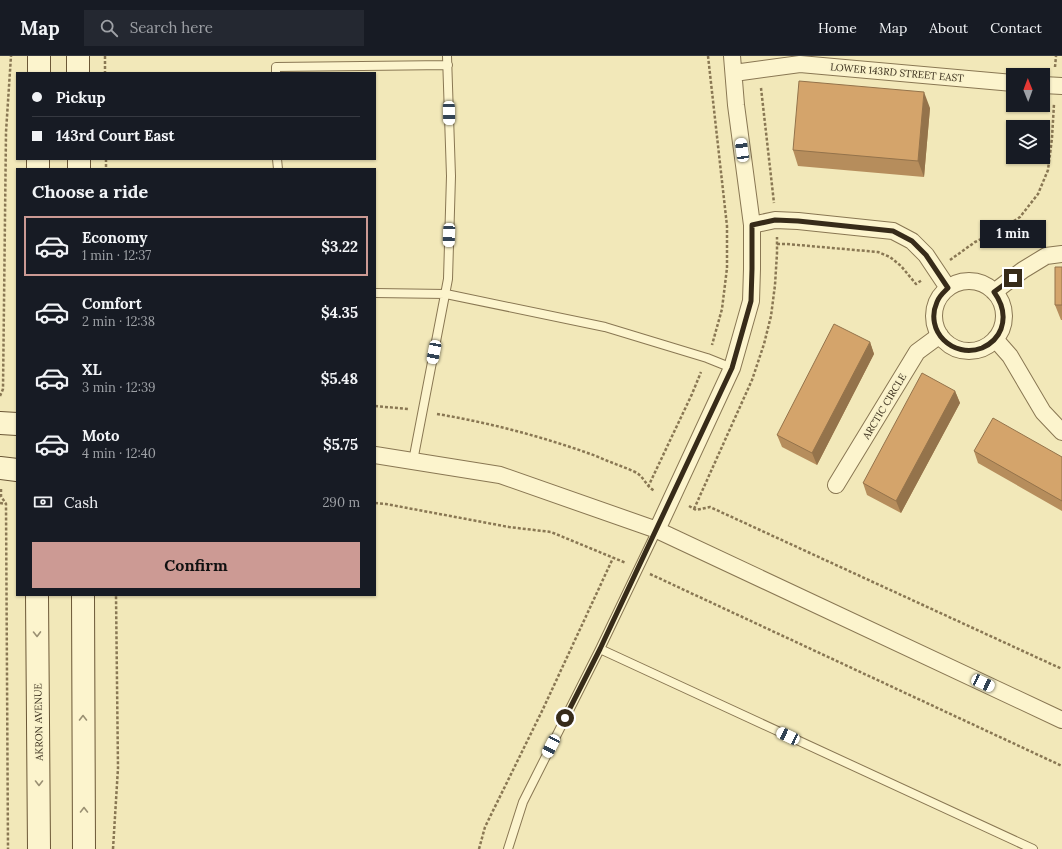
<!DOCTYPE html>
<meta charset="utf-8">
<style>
body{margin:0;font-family:Lora,serif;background:#242831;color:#f1f3f6;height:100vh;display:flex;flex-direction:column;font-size:15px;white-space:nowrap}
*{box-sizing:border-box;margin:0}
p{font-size:13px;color:#9ea1a6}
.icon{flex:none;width:22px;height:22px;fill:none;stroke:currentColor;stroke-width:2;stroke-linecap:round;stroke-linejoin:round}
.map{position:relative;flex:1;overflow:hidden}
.drawer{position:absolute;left:16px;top:112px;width:360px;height:428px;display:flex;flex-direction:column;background:#171b24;border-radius:0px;box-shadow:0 1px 3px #0004}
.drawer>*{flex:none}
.guide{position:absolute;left:16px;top:16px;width:360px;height:88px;border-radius:0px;box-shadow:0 1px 3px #0004;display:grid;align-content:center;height:88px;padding:0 16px;background:#171b24}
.needle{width:26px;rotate:359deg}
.buttons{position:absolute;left:1006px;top:12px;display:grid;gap:8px}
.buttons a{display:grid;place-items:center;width:44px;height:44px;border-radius:0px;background:#171b24;box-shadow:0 1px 3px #0004;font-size:20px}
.end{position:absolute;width:18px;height:18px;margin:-9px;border:5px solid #372b19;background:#fff;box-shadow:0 0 0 2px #fff}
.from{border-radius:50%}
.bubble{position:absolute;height:28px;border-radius:0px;background:#171b24;box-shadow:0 1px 3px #0004;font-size:13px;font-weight:700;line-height:28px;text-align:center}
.car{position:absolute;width:12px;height:24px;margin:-12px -6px;border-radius:5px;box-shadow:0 0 3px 1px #0007;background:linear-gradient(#fff 24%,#345 0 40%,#fff 0 76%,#345 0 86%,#fff 0)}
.guide b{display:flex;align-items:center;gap:14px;height:38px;font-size:15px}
.guide b+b{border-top:1px solid #363941}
.guide i{width:10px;height:10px;background:#f1f3f6}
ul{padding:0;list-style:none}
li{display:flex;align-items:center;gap:12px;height:60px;margin:0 8px 6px;padding:0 8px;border:2px solid transparent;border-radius:0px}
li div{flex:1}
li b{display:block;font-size:15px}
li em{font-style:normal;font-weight:700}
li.current{border-color:#cc9a94}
li>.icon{width:36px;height:36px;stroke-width:1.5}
h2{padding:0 16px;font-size:18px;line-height:48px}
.pay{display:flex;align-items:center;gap:10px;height:44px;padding:0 16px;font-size:15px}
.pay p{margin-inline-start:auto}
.primary-button{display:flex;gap:8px;margin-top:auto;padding:8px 16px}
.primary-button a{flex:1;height:46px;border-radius:0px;background:#cc9a94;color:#111;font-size:16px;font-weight:700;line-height:46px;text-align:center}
header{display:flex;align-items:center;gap:24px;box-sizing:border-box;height:56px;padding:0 20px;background:#171b24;border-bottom:1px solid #363941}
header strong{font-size:19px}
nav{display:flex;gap:22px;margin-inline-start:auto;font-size:14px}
.search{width:280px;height:36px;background:#242831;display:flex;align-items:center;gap:10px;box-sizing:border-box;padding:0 14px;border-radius:0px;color:#9ea1a6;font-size:15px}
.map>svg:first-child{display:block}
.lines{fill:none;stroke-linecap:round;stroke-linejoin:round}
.lane-casing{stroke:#897753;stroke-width:10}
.street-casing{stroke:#897753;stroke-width:18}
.secondary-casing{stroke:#6b5736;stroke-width:24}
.path{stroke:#897753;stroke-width:2.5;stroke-dasharray:3 2;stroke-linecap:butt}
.lane{stroke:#fcf4cd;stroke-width:8}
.street{stroke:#fcf4cd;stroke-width:16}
.secondary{stroke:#fcf4cd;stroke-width:22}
.wall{fill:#b68d5c}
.shaded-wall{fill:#94734b}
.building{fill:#d4a46b;stroke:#94734b}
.oneway{stroke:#9a9073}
.route{stroke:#372b19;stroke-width:5}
.labels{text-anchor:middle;stroke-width:3;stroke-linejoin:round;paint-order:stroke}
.street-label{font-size:10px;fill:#372b19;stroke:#f8f1ca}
</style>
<header>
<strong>Map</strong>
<div class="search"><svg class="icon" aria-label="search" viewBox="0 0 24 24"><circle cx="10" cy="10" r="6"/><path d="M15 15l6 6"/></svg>Search here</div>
<nav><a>Home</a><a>Map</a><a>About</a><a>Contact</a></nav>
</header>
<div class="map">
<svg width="1062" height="793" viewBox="0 0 1062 793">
<rect width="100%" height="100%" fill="#f2e8b9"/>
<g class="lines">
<g class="lane-casing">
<path id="lane" d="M276,17V11L448,9
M277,103L278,113
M375,237L446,238L605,271L707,302L732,312
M413,405L448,223L451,120L447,0
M600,593L1033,793
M508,793L523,746L600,593L657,474"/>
</g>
<g class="street-casing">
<path id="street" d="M734,17L800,8L1013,27
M1043,29L1062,30
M752,169L775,164L798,165L893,175L912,185L926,199L948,232
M934 260a35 35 0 1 1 70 0a35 35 0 1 1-70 0Z
M994,236L1023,214L1046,200L1062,198
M995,283L1010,300L1043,356L1062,376
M375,399L500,419L657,474L1062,664
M836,429L917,296L940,279
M657,474L732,312L751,245L752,213V169L736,49L732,0"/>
</g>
<g class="secondary-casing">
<path id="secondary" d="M78,0V17
M39,17V0
M79,103V113
M38,113V103
M0,367L17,368
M0,412L17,414
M37,539L39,793
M83,539L84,793"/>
</g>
<path class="path" d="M105,0V17
M708,0L727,170V212L722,253L712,289
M1055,11L1056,0
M761,32L774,147
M106,103V113
M777,188H787L878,196L890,201L901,210L916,228L922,224
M950,204L975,186L1002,173L1020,161L1038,138L1048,114L1052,82L1054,48
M0,340L3,333L6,76L11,0
M375,350L408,353
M437,358C491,367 544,381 596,400C609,406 622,410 635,416C644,420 646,431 655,435
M648,431L692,338L701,316
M1,433V440L6,448L8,793
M0,447L6,448
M375,447L386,448L509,471L551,476L626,507
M689,450L696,454L710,451L1062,613
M694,453L752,324L764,288L771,260L775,229L777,197V181
M650,518L1062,710
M113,793L118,712L116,539
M479,793L485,771L543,653L613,502"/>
<use href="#lane" class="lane"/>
<use href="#street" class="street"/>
<use href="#secondary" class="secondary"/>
</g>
<path class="wall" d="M930,52L924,121L798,110L793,94Z
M1062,211V264H1061L1055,249Z
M870,286L874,298L817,409L782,391L777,379Z
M955,335L960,347L901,457L867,439L863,427Z
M974,395L1062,401V455L978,407Z"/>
<path class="shaded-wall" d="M924,36L930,52L924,121L918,105Z
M870,286L874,298L817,409L812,397Z
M955,335L960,347L901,457L896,445Z"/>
<path class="building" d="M799,25L924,36L918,105L793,94Z
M1055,211H1062V249H1055Z
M834,268L870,286L812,397L777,379Z
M922,317L955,335L896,445L863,427Z
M993,362L1062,401V445L974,395Z"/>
<defs><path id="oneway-chevron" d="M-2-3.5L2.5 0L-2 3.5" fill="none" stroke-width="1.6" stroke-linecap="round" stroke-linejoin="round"/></defs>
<g class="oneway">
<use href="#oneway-chevron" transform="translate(37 578) rotate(89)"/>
<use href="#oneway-chevron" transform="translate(83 662) rotate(-90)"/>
<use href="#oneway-chevron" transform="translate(39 727) rotate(90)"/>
<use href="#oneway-chevron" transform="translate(84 754) rotate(-90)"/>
</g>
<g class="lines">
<path class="route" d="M565,662L600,593L732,312L751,245L752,213V169L775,164L798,165L893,175L912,185L926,199L948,232C944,236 939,240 937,246C924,275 953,303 982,292C991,288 998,281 1001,273C1006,259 1002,247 994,236L1013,222"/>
</g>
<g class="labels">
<g class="street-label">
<text transform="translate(897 16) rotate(5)" y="4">LOWER 143RD STREET EAST</text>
<text transform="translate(884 350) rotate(-59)" y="4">ARCTIC CIRCLE</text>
<text transform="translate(38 666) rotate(-91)" y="4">AKRON AVENUE</text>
</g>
</g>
</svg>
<div class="buttons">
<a><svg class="needle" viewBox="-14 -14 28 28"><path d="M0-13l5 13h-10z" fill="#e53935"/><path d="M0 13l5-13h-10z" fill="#9ea1a6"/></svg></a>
<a><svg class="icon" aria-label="layers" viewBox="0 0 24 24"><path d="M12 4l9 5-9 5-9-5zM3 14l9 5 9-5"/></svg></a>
</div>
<i class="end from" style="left:565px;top:662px"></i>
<i class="end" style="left:1013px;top:222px"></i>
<div class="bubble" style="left:980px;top:164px;width:66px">1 min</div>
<i class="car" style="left:449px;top:57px;rotate:179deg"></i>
<i class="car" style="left:742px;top:94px;rotate:352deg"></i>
<i class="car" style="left:449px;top:179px;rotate:182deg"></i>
<i class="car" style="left:434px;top:296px;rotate:191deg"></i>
<i class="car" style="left:983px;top:627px;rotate:115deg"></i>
<i class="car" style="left:788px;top:680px;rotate:295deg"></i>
<i class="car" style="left:551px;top:690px;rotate:207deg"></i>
<div class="guide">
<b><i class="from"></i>Pickup</b>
<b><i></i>143rd Court East</b>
</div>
<section class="drawer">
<h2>Choose a ride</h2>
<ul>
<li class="current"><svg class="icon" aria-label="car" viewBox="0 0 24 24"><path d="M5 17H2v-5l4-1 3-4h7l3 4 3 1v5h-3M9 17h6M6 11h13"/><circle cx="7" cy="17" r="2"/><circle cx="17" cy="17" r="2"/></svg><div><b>Economy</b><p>1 min · 12:37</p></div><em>$3.22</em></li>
<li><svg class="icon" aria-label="car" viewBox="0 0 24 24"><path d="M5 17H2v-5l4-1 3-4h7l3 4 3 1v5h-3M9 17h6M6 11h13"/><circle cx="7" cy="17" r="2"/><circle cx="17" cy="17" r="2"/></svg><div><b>Comfort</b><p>2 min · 12:38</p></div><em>$4.35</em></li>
<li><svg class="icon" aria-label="car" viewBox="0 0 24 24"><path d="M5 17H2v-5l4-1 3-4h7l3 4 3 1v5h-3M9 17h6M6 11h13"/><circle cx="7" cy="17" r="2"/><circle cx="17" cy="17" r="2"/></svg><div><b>XL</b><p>3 min · 12:39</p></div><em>$5.48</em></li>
<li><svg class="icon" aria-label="car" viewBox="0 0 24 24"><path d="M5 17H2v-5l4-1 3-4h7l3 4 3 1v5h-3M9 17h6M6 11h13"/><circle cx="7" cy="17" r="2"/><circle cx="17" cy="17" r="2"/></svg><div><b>Moto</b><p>4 min · 12:40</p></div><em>$5.75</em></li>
</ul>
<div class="pay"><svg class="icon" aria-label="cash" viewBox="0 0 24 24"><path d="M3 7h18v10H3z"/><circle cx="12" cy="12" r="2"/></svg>Cash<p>290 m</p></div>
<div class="primary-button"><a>Confirm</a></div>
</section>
</div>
